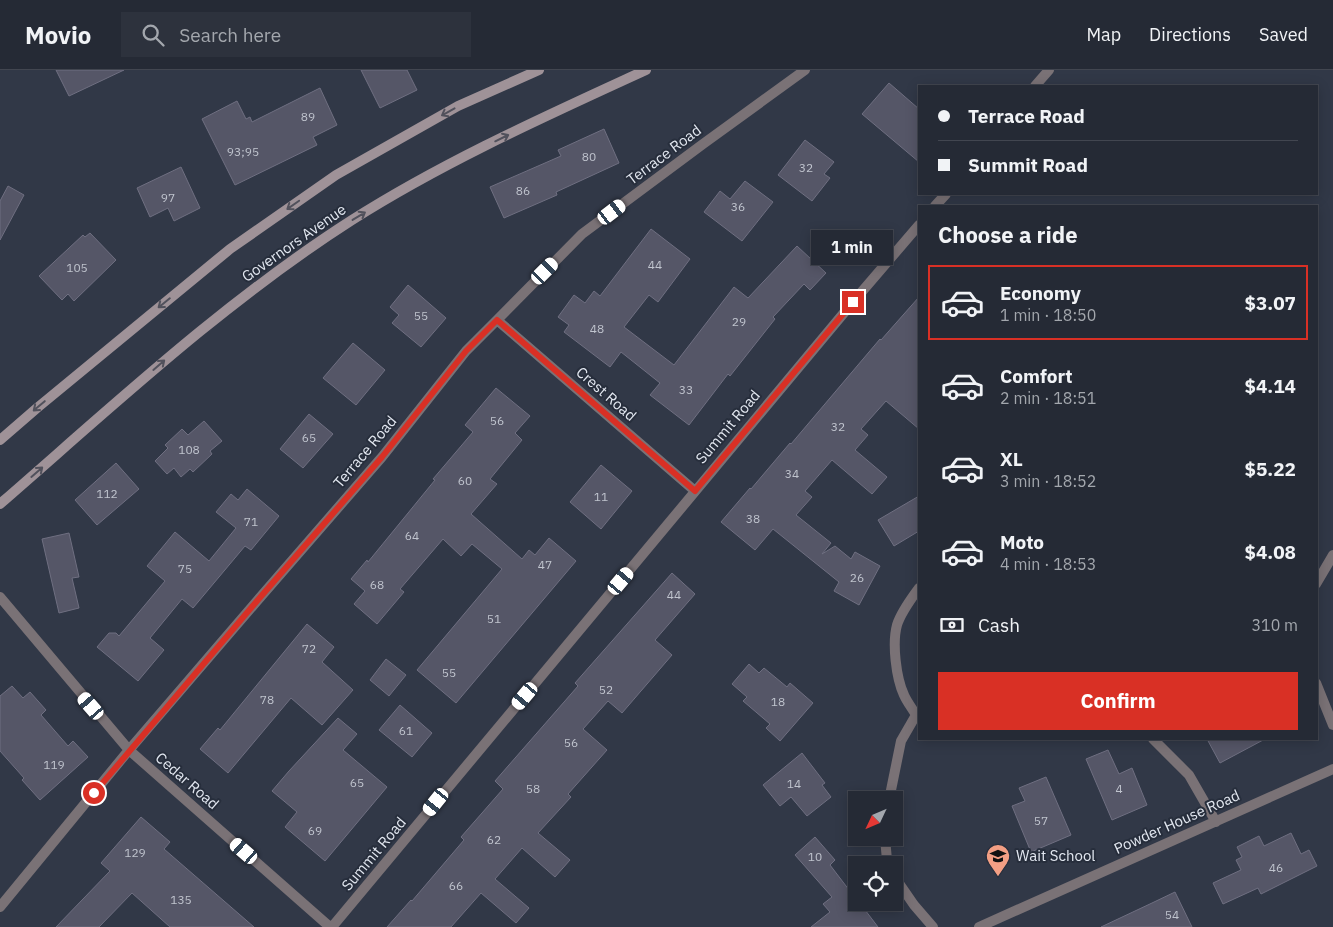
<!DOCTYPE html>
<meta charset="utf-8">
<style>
body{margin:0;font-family:"IBM Plex Sans",sans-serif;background:#2d323d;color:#f1f3f6;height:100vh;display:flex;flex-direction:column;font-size:19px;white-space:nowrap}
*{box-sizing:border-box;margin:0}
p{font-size:16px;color:#a3a7ad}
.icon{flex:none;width:28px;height:28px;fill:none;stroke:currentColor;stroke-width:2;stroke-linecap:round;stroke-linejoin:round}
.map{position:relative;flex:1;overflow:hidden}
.drawer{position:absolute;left:918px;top:135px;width:400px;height:535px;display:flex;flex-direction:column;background:#252a35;border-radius:0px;box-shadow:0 2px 12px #0003,0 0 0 1px #424650}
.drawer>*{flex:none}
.hud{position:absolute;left:918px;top:15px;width:400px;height:110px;border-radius:0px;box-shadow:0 2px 12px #0003,0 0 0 1px #424650;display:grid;align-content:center;height:110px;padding:0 20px;background:#252a35}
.needle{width:32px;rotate:226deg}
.buttons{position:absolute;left:848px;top:721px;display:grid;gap:10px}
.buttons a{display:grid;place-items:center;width:55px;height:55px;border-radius:0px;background:#252a35;box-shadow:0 2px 12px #0003,0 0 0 1px #424650;font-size:25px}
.end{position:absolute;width:22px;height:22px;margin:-11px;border:6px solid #d93025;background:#fff;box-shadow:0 0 0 2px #fff}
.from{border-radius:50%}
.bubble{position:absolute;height:35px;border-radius:0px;background:#252a35;box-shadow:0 2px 12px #0003,0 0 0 1px #424650;font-size:16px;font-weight:700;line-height:35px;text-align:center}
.car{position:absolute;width:15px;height:30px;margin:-15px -8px;border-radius:6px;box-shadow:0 0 4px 1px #0007;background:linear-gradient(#fff 24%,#345 0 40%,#fff 0 76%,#345 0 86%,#fff 0)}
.hud b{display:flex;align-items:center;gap:18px;height:48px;font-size:19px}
.hud b+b{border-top:1px solid #424650}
.hud i{width:12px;height:12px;background:#f1f3f6}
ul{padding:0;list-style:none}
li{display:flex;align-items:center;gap:15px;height:75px;margin:0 10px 8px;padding:0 10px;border:2px solid transparent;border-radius:0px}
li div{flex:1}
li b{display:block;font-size:19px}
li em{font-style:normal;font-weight:700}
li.current{border-color:#d93025}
li>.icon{width:45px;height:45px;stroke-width:1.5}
h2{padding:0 20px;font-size:22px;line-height:60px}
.pay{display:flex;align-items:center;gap:12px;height:55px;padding:0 20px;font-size:19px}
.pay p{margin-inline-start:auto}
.cta{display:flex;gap:10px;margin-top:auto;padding:10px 20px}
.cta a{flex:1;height:58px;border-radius:0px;background:#d93025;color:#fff;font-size:20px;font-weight:700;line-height:58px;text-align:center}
header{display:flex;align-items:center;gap:30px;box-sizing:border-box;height:70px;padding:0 25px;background:#252a35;border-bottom:1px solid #424650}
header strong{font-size:24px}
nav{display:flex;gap:28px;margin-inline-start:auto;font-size:18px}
.search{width:350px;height:45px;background:#2d323d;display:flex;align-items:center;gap:12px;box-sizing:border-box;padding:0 18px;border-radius:0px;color:#a3a7ad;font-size:19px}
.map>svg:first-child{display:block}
.building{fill:#555667;stroke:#6f6f81}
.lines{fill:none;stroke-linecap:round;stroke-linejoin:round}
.street{stroke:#7a7276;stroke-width:10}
.secondary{stroke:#9f9298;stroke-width:10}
.oneway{stroke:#51515c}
.route{stroke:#d93025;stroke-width:6}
.labels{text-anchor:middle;stroke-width:4;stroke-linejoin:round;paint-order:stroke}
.number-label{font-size:12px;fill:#c0c4ce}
.street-label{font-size:15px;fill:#e3e8f1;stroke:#272e3c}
.poi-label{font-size:15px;fill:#e3e8f1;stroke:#272e3c;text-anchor:start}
</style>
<header>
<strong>Movio</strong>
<div class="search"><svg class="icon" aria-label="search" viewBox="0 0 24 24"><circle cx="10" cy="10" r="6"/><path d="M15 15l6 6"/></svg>Search here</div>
<nav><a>Map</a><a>Directions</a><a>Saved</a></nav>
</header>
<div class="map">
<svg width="1333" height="857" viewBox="0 0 1333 857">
<rect width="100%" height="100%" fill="#313847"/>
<path class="building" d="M56,0H124L69,26Z
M361,0H407L417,20L380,38Z
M889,13L919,39V92L862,44Z
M320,18L337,55L313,67L317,75L235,115L202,49L237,31L246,49L250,47L252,52Z
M604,59L619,93L556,122L557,125L504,148L490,117L561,86L558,80Z
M805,70L834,92L824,104L830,108L812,131L778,105Z
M181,97L200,138L174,151L168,138L150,147L137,118Z
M745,111L773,132L742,171L704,142L720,121L730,129Z
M8,116L24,125L0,170V131Z
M651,159L690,189L658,232L649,225L624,257L674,295L734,217L748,228L797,176L826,203L810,220L804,214L773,247L775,249L730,306L728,304L689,355L650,325L660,313L621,282L610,297L564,262L569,255L558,247L574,225L585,233L594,221L600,226Z
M90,163L116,190L74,231L68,224L62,230L39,206L83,165L85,167Z
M408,215L446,248L421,277L392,253L399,245L390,237Z
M919,227V359L886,331L861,359L868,365L855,380L887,407L872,424L832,390L805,421L812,427L796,445L831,473L822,484L835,476L851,489L855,482L880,496L859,535L834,521L839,512L773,459L755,480L721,452L750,418L751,419L790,373L791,374L880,269L881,270Z
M353,273L385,300L356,335L323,308Z
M496,318L530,346L515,363L522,370L490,409L497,414L471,444L522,489L529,480L535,485L549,468L576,491L456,633L417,600L502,499L472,474L461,486L443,469L400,519L404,522L377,554L354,534L365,521L351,509L367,490L368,492L435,410L433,409L473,362L465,355Z
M309,344L333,364L303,398L280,379Z
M204,351L222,371L210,381L212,384L193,402L190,399L181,407L174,398L167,404L155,391L168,378L165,375L182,359L188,365Z
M116,393L139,419L97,455L75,430Z
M601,395L632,421L601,459L570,432Z
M247,419L279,446L251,480L245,476L193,538L182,529L150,568L164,580L138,611L97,577L109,563H116L119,566L165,511L147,496L175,462L209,491L236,458L216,442L231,424L238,430Z
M919,426V461L894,476L878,450Z
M69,463L79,507L72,508L79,538L59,543L42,469Z
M672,503L695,524L655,570L672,585L622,643L608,631L583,659L607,680L568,724L571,727L538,763L570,790L555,807L522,778L495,809L529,838L516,853L481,823L451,857H387L411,830L412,831L464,770L461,767L503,719L495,711L578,616L575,613Z
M307,554L334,577L322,592L353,620L322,655L291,628L228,703L200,679L218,658L220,660Z
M386,589L406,605L389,626L370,610Z
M749,594L759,603L764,598L787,617L790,613L813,633L780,671L766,658L770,654L743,631L747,627L732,614Z
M12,616L23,628L30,622L46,640L41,645L68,676L73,671L88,687L40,730L22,710L24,708L0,681V626Z
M400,635L432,663L412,687L379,660Z
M338,648L357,664L343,680L387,717L325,791L285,757L297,742L272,721L289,701Z
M1207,669H1265L1220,693Z
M1108,680L1119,704L1132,698L1147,735L1112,750L1086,689Z
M802,683L825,713L822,715L831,727L807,746L791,727L780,736L763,715Z
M1046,707L1071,765L1031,782L1012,736L1025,731L1019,718Z
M141,747L170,772L164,779L254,857H170L132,823L99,857H56L110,801L101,793Z
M1291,763L1301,784L1309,780L1317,796L1261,824L1258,818L1223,834L1213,813L1241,800L1236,790L1242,787L1237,777L1259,766L1264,776Z
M815,767L835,790L830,795L856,829V832H859L878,857H811L830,842L823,834L832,827L795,785Z
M1175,822L1192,857H1101L1152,833Z"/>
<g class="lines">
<path class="street" d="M1035,16L1049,0
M935,136L946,124
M497,250L695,421
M1316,514L1333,485
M0,527L129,680L330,857
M1316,613L1333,655
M1153,669L1189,705L1216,752
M889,730L901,671L916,645C912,638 907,632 904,625C896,608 892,573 897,555C901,542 911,529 919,518
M885,768L887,790L889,795
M894,806L914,835L933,857
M0,837L129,680L257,531L382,387L466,281L497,250L582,164L703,74L805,0
M332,857L853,232L919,155
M979,857L1333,699"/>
<path class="secondary" d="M0,370L37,338L230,179L336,105L458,36L539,0
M0,434C114,335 224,232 352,150C445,91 546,46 646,0"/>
</g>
<defs><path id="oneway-shaft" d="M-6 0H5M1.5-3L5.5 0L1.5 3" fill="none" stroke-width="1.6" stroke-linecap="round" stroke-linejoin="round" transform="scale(1.25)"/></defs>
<g class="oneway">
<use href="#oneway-shaft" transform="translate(448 42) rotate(151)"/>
<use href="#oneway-shaft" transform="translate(502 68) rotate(-26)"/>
<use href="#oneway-shaft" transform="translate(293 135) rotate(145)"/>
<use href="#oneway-shaft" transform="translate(359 146) rotate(-31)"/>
<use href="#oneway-shaft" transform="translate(164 233) rotate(141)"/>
<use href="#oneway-shaft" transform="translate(159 295) rotate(-41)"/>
<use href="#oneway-shaft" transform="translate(39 336) rotate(140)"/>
<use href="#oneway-shaft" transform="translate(37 402) rotate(-41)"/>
</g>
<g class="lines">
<path class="route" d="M94,723L257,531L382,387L466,281L497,250L695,421L853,232"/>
</g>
<defs>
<g id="school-pin" transform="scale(1.25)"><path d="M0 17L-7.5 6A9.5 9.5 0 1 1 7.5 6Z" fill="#f39f84" stroke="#272e3c"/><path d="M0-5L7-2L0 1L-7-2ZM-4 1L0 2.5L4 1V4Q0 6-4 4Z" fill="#111"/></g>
</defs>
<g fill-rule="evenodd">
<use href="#school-pin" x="998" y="786"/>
</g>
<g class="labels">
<g class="number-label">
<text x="308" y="51">89</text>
<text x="243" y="86">93;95</text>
<text x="589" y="91">80</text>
<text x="806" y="102">32</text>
<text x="523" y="125">86</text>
<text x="168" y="132">97</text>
<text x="738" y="141">36</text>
<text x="655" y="199">44</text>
<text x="77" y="202">105</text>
<text x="421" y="250">55</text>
<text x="739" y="256">29</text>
<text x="597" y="263">48</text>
<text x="686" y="324">33</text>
<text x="497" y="355">56</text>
<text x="838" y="361">32</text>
<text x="309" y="372">65</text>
<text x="189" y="384">108</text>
<text x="792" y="408">34</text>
<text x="465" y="415">60</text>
<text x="107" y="428">112</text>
<text x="601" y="431">11</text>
<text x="753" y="453">38</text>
<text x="251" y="456">71</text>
<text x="412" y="470">64</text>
<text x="545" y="499">47</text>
<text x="185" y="503">75</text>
<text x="857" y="512">26</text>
<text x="377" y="519">68</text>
<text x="674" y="529">44</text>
<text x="494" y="553">51</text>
<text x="309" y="583">72</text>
<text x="449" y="607">55</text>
<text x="606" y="624">52</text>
<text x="267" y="634">78</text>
<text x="778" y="636">18</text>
<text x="406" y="665">61</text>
<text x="571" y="677">56</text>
<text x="54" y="699">119</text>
<text x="357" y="717">65</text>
<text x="794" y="718">14</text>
<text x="533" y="723">58</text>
<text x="1119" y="723">4</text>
<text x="1041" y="755">57</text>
<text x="315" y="765">69</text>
<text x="494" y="774">62</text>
<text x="135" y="787">129</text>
<text x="815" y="791">10</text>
<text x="1276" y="802">46</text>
<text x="456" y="820">66</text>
<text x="181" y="834">135</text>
<text x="1172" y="849">54</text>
</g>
<g class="street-label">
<text transform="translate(664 85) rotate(-37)" y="5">Terrace Road</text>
<text transform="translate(294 173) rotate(-35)" y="5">Governors Avenue</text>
<text transform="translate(606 324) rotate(41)" y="5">Crest Road</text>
<text transform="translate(728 357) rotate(-50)" y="5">Summit Road</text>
<text transform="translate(365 382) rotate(-50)" y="5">Terrace Road</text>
<text transform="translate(187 711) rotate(41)" y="5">Cedar Road</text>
<text transform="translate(1177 752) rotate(-24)" y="5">Powder House Road</text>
<text transform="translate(374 784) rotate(-50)" y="5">Summit Road</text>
</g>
<g class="poi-label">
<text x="1016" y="791">Wait School</text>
</g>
</g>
</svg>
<div class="buttons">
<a><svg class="needle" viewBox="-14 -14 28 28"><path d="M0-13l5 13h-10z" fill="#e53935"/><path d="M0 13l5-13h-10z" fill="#a3a7ad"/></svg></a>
<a><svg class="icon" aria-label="locate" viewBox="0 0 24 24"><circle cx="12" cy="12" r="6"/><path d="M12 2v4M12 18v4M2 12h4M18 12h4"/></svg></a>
</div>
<i class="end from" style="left:94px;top:723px"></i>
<i class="end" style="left:853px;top:232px"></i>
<div class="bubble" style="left:811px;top:160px;width:82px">1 min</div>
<i class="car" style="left:612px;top:142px;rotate:53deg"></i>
<i class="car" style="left:545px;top:201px;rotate:45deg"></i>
<i class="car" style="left:621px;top:511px;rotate:40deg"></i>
<i class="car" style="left:525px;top:626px;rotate:220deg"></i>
<i class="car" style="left:91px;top:636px;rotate:319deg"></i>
<i class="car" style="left:436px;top:732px;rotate:219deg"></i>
<i class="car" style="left:244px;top:781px;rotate:311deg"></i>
<div class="hud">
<b><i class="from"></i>Terrace Road</b>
<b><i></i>Summit Road</b>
</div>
<section class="drawer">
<h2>Choose a ride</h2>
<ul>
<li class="current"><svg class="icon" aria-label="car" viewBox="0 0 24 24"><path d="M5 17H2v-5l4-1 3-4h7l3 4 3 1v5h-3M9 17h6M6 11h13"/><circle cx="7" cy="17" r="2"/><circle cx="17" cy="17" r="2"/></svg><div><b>Economy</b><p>1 min · 18:50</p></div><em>$3.07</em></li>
<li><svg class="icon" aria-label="car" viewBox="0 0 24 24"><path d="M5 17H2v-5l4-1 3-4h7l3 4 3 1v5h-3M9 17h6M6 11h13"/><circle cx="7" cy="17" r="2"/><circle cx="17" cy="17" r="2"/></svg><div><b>Comfort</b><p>2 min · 18:51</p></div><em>$4.14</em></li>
<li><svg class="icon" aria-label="car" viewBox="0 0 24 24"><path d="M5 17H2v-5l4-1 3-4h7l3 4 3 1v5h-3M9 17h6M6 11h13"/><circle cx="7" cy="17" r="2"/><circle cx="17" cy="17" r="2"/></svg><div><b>XL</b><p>3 min · 18:52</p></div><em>$5.22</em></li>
<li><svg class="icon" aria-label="car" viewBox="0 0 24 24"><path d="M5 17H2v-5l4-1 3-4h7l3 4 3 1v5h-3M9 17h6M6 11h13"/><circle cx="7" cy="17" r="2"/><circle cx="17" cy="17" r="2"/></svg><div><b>Moto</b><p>4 min · 18:53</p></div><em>$4.08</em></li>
</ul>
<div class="pay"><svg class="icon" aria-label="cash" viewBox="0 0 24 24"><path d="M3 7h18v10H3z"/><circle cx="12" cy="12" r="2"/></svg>Cash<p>310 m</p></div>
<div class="cta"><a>Confirm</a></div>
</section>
</div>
